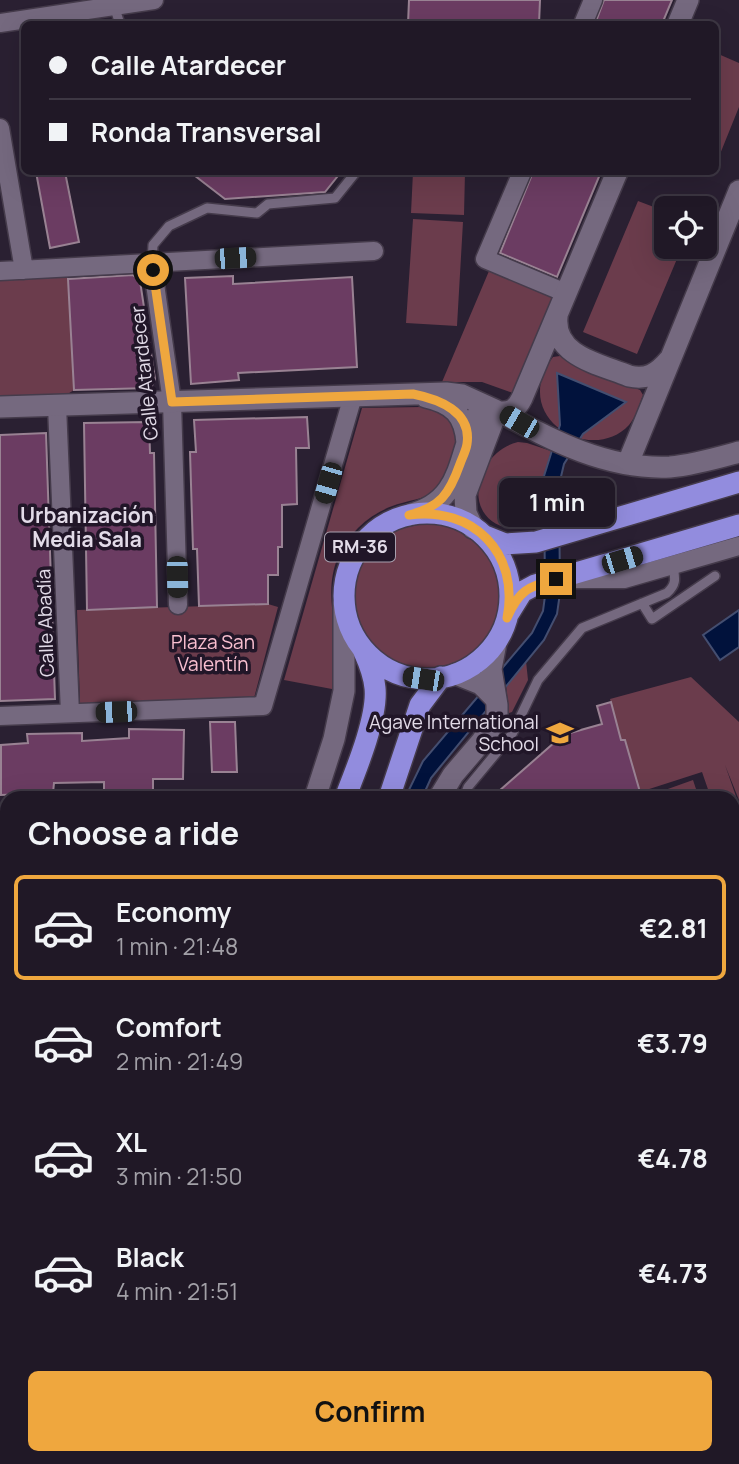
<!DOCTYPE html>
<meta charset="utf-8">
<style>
body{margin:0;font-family:Manrope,sans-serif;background:#2d2532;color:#f1f3f6;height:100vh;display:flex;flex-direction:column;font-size:26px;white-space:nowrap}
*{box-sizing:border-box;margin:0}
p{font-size:23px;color:#a2a0a7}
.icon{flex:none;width:38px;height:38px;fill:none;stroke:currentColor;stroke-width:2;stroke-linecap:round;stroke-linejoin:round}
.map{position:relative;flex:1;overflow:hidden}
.details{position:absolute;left:0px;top:791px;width:740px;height:674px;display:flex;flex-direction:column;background:#201826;border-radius:21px 21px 0 0;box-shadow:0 7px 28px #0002,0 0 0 2px #3d3743}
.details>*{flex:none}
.top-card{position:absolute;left:21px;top:21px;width:698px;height:154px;border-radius:10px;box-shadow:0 7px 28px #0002,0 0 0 2px #3d3743;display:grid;align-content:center;height:154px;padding:0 28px;background:#201826}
.controls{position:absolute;left:654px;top:196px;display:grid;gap:14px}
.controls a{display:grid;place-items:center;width:63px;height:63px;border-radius:10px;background:#201826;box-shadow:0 7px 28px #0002,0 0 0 2px #3d3743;font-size:35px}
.end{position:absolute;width:32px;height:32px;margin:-16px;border:9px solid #efa73e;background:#111;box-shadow:0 0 0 4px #111}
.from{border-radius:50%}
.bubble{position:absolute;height:49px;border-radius:10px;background:#201826;box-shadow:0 7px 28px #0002,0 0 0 2px #3d3743;font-size:23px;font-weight:700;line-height:49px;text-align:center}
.car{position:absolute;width:21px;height:42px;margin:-21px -10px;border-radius:9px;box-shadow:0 0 5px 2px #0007;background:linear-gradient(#222 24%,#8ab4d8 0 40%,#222 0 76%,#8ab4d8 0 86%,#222 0)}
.top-card b{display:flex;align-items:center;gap:24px;height:66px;font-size:26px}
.top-card b+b{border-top:2px solid #3d3743}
.top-card i{width:18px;height:18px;background:#f1f3f6}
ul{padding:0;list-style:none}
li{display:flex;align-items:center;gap:21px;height:105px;margin:0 14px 10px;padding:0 14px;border:4px solid transparent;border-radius:10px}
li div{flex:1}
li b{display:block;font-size:26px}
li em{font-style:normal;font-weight:700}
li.active{border-color:#efa73e}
li>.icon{width:63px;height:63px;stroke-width:1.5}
h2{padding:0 28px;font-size:32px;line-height:84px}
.button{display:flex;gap:14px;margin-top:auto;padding:14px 28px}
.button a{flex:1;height:80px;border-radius:10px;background:#efa73e;color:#111;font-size:28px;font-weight:700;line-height:80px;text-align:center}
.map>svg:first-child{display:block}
.green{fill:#6b3c4c}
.water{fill:#01123c;stroke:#444e70;stroke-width:2}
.building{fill:#6b3c62;stroke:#998293;stroke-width:2}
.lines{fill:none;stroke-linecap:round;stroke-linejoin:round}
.lane-casing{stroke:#453b4b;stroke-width:12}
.street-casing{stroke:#453b4b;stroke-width:21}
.secondary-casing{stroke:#453b4b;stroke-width:24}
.highway-casing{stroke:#453b4b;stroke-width:24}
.lane{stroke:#75697f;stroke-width:9}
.street{stroke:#75697f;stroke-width:18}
.secondary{stroke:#75697f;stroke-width:21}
.highway{stroke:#928cde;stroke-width:21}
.route{stroke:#efa73e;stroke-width:9}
.labels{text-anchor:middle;stroke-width:7;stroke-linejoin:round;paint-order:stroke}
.shield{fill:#211628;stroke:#a8a0ae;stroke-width:2}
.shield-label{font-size:18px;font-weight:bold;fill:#e2dbe8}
.street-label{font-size:19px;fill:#e2dbe8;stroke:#211628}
.park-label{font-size:19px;fill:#fac0d1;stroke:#211628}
.poi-label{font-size:19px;fill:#e2dbe8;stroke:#211628;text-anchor:end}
.neighbourhood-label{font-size:21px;font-weight:bold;fill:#e2dbe8;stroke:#211628}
</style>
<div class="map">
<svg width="739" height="1464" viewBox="0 0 739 1464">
<rect width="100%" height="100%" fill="#2a2032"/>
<path class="green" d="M716,53L739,63V107L716,164Z
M413,172H465L464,215L411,213Z
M638,201L667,212V247H682L637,354L583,332Z
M413,219L463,222L457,326L406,323Z
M489,271L553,298L513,393L482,382H442Z
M68,276L74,390L66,395L0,397V278Z
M560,356L640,390L643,395C639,405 636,417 629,425C591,466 508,417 553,357Z
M422,407C469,410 460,465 436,489C427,499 414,499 402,503C374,510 350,530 338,557C319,602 348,645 332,689L284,680L362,408Z
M518,442L527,443L551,451L544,476V526C457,547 465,455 518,442Z
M344 596a83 83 0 1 1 166 0a83 83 0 1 1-166 0Z
M268,604L278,607L254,698L80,705L77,610Z
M526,661L528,680L512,712L509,713L506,685Z
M691,677L739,722V800L725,765L739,805V814L733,816V798H711L702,772L640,792L625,740H621L610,699Z
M693,780L699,798H653L651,795Z
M739,817V872L738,873L733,860V819Z"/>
<path class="water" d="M557,373L626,402L583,434L564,464L559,485L560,593L557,614L544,640L440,767L431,778L422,798H405L423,761L532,633L543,611L545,596L544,476L560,425Z
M739,610V647L720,660L703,635Z"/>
<path class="building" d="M409,0H540L539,24H408Z
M604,0H672L662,24H595Z
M36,172H65L79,242L50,248Z
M190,172H341L325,192L225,199Z
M533,172H601L557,277L500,253Z
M133,275L140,281L155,379L151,388L74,390L68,279Z
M233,276V284L352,277L357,367L238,373L239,380L191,384L185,278Z
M307,417L309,448H296L297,504L282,505V547H278V575H268V604L199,606L197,549H193L190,452H196L194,420Z
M149,422L150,453H154L157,607L87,610L84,423Z
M46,433L55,699L0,701V435Z
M611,702L621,740H625L640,792L617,798H491L563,735L602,724L597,706Z
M210,722H235L237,772H212Z
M129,729L184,730L183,779H153V790L104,792V782L54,783L53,793L1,795V745L28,743L27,734L82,733V741L129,738Z"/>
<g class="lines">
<g class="lane-casing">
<path id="lane" d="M114,6L120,24
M152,263L153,245L169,226L207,208L257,213L268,204L335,198L356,172
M642,603L652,619L715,576
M464,798L468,787L512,734L538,680L582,628L667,593C677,584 675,578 673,566"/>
</g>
<g class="street-casing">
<path id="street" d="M0,23L154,0
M583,24L593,0
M0,128L24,270
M522,172L485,259L566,293
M152,263L172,402L178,605
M0,271L374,251
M57,406L70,713
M570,579H624L739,546
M0,716L263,706L353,396
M0,1159L7,1155
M0,1337L7,1341
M159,1458L160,1464"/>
</g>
<g class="secondary-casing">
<path id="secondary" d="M678,24L688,0
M557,317C553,356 600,364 629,376C647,380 657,374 669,360
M426,397C453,403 465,415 467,443
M0,407L446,393L462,395L495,410L496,413L465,495L466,513L473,528
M500,412C512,413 517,408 522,398L617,172
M628,463L739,191
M409,515C463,501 457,459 477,416L490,409L500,412C552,441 609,470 670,467C693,465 717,458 739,452
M456,674L481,684L496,699
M315,798L334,739L344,691V603
M439,798L453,775L482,741L497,718V705L491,669L496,643
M0,910H7
M733,1228L739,1231
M0,1259L7,1254"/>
</g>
<g class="highway-casing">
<path id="highway" d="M344 596a83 83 0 1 1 166 0a83 83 0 1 1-166 0Z
M485,536L505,544L536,542L739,482
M509,613L522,592L535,585L739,525
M345,798C356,770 378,717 375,688C374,676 369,663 364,652
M389,798L420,705L441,677
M0,1187L7,1182
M0,1234L7,1230"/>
</g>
<use href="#lane" class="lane"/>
<use href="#street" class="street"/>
<use href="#secondary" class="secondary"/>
<use href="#highway" class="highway"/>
</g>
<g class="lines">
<path class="route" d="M153,270L172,402L413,394C438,399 472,411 467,444C466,451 462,458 460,464C449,495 440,507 409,515C473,506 520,553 507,618C519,590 528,587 556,579"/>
</g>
<defs>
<g id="school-bare" transform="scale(2.1)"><path d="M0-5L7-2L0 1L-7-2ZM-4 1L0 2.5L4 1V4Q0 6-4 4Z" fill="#efa73e" stroke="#211628" stroke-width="2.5" paint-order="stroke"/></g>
</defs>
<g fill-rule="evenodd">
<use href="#school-bare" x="560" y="733"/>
</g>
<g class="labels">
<rect class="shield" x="325" y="532.5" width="70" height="29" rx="5"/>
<g class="shield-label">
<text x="360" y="553">RM-36</text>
</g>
<g class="street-label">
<text transform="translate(144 373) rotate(-96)" y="7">Calle Atardecer</text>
<text transform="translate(45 623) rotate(-92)" y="7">Calle Abadía</text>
</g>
<g class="park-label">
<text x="213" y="649">Plaza San<tspan x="213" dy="22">Valentín</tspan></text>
</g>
<g class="poi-label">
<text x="539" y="729">Agave International<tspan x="539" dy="22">School</tspan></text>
</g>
<g class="neighbourhood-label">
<text x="87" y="523">Urbanización<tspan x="87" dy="24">Media Sala</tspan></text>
</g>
</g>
</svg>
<div class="controls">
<a><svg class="icon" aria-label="locate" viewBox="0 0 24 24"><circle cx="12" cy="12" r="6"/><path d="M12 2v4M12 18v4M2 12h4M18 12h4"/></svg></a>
</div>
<i class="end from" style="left:153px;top:270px"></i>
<i class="end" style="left:556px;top:579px"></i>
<div class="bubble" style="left:499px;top:478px;width:116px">1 min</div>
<i class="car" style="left:235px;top:258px;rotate:87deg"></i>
<i class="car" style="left:519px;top:422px;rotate:300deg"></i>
<i class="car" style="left:328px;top:483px;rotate:196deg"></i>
<i class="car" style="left:622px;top:560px;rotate:73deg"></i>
<i class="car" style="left:177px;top:577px;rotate:179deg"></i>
<i class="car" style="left:423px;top:679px;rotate:279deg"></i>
<i class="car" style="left:116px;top:712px;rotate:268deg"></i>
<div class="top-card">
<b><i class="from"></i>Calle Atardecer</b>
<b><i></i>Ronda Transversal</b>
</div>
<section class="details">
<h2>Choose a ride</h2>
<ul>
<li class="active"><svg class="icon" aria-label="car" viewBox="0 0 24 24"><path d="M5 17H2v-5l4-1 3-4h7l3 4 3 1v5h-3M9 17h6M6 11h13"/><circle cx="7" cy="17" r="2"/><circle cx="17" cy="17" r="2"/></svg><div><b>Economy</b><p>1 min · 21:48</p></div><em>€2.81</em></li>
<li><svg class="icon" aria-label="car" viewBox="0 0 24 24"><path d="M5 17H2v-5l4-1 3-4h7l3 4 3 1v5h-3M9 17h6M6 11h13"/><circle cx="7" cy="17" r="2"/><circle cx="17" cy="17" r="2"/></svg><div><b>Comfort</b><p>2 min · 21:49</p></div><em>€3.79</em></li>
<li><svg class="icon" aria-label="car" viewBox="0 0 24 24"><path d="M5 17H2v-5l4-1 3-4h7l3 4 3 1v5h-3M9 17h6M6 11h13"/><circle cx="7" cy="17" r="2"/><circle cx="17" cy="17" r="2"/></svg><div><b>XL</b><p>3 min · 21:50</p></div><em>€4.78</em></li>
<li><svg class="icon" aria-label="car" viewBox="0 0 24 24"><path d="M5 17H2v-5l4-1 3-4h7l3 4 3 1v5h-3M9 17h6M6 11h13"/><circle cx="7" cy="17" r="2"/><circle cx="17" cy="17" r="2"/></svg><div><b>Black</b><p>4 min · 21:51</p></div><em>€4.73</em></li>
</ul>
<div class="button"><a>Confirm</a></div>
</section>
</div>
